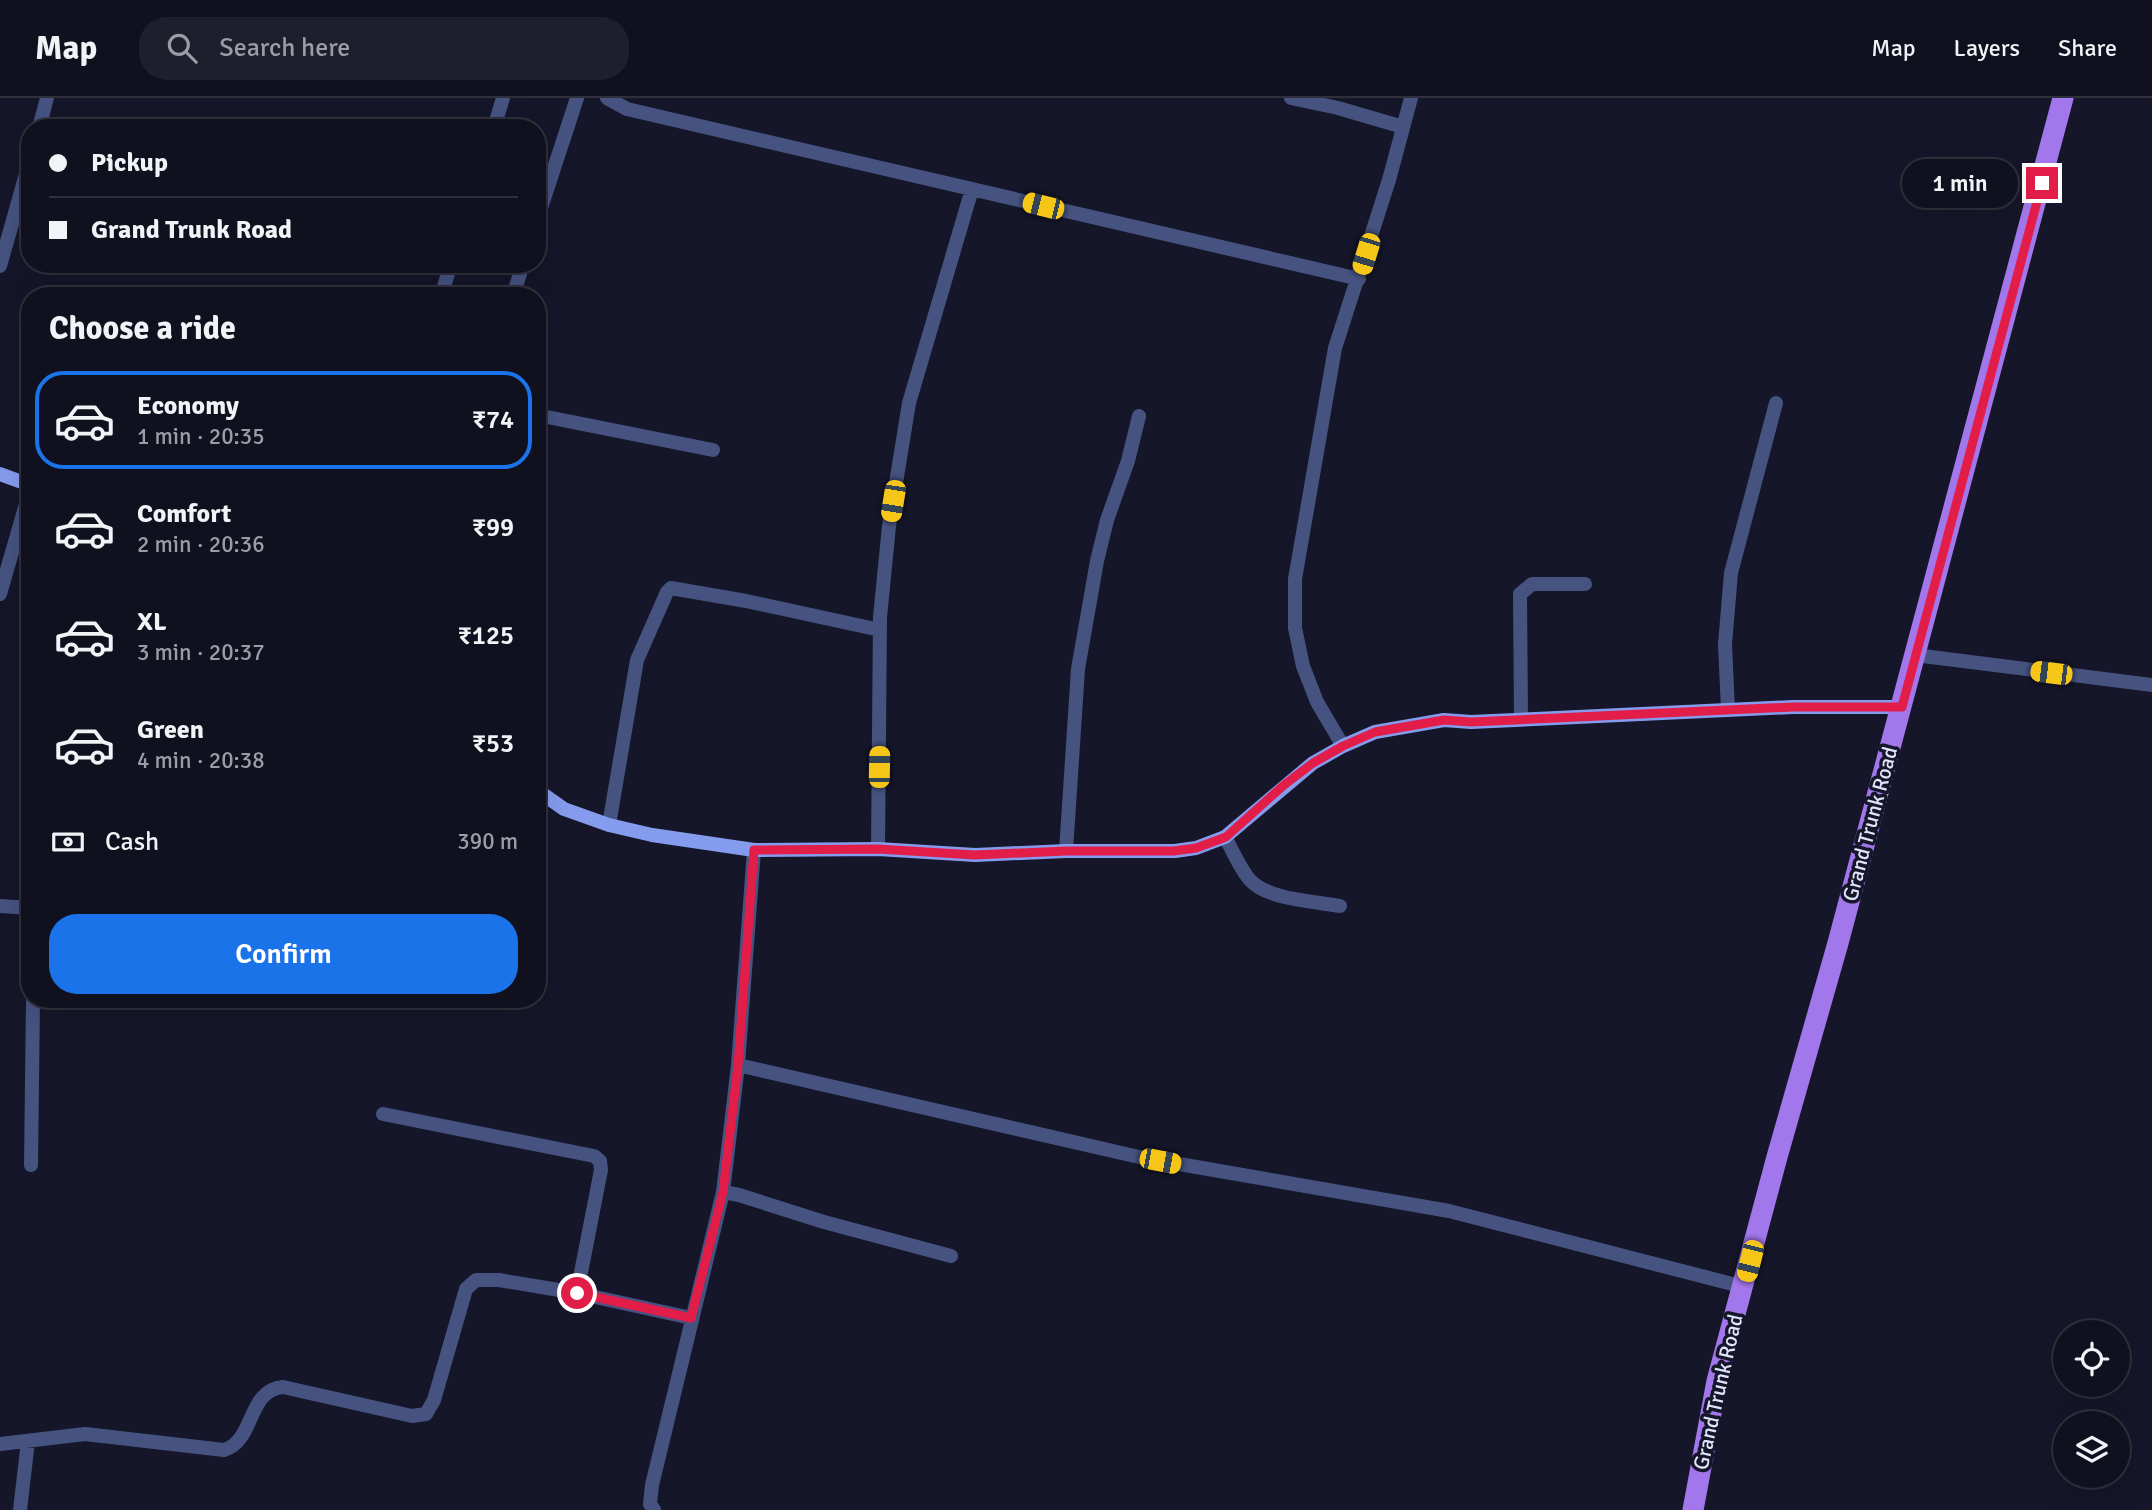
<!DOCTYPE html>
<meta charset="utf-8">
<style>
body{margin:0;font-family:Signika,sans-serif;background:#1e1e2c;color:#f1f3f6;height:100vh;display:flex;flex-direction:column;font-size:26px;white-space:nowrap}
*{box-sizing:border-box;margin:0}
p{font-size:23px;color:#9c9da4}
.icon{flex:none;width:38px;height:38px;fill:none;stroke:currentColor;stroke-width:2;stroke-linecap:round;stroke-linejoin:round}
.map{position:relative;flex:1;overflow:hidden}
.details{position:absolute;left:21px;top:189px;width:525px;height:721px;display:flex;flex-direction:column;background:#10101f;border-radius:28px;box-shadow:0 7px 28px #0002,0 0 0 2px #30303d}
.details>*{flex:none}
.top-card{position:absolute;left:21px;top:21px;width:525px;height:154px;border-radius:28px;box-shadow:0 7px 28px #0002,0 0 0 2px #30303d;display:grid;align-content:center;height:154px;padding:0 28px;background:#10101f}
.tools{position:absolute;left:2053px;top:1222px;display:grid;gap:14px}
.tools a{display:grid;place-items:center;width:77px;height:77px;border-radius:50%;background:#10101f;box-shadow:0 7px 28px #0002,0 0 0 2px #30303d;font-size:35px}
.end{position:absolute;width:32px;height:32px;margin:-16px;border:9px solid #e11d48;background:#fff;box-shadow:0 0 0 4px #fff}
.from{border-radius:50%}
.bubble{position:absolute;height:49px;border-radius:24px;background:#10101f;box-shadow:0 7px 28px #0002,0 0 0 2px #30303d;font-size:23px;font-weight:600;line-height:49px;text-align:center}
.car{position:absolute;width:21px;height:42px;margin:-21px -10px;border-radius:9px;box-shadow:0 0 5px 2px #0007;background:linear-gradient(#f5c518 24%,#345 0 40%,#f5c518 0 76%,#345 0 86%,#f5c518 0)}
.top-card b{display:flex;align-items:center;gap:24px;height:66px;font-size:26px}
.top-card b+b{border-top:2px solid #30303d}
.top-card i{width:18px;height:18px;background:#f1f3f6}
ul{padding:0;list-style:none}
li{display:flex;align-items:center;gap:21px;height:98px;margin:0 14px 10px;padding:0 14px;border:4px solid transparent;border-radius:28px}
li div{flex:1}
li b{display:block;font-size:26px}
li em{font-style:normal;font-weight:600}
li.active{border-color:#1a73e8}
li>.icon{width:63px;height:63px;stroke-width:1.5}
h2{padding:0 28px;font-size:32px;line-height:84px}
.pay{display:flex;align-items:center;gap:18px;height:77px;padding:0 28px;font-size:26px}
.pay p{margin-inline-start:auto}
.button{display:flex;gap:14px;margin-top:auto;padding:14px 28px}
.button a{flex:1;height:80px;border-radius:28px;background:#1a73e8;color:#fff;font-size:28px;font-weight:600;line-height:80px;text-align:center}
header{display:flex;align-items:center;gap:42px;box-sizing:border-box;height:98px;padding:0 35px;background:#10101f;border-bottom:2px solid #30303d}
header strong{font-size:33px}
nav{display:flex;gap:38px;margin-inline-start:auto;font-size:24px}
.search{width:490px;height:63px;background:#1e1e2c;display:flex;align-items:center;gap:18px;box-sizing:border-box;padding:0 24px;border-radius:28px;color:#9c9da4;font-size:26px}
.map>svg:first-child{display:block}
.lines{fill:none;stroke-linecap:round;stroke-linejoin:round}
.lane{stroke:#465381;stroke-width:14}
.street{stroke:#465381;stroke-width:14}
.secondary{stroke:#859cee;stroke-width:14}
.primary{stroke:#a377ec;stroke-width:21}
.route{stroke:#e11d48;stroke-width:9}
.labels{text-anchor:middle;stroke-width:7;stroke-linejoin:round;paint-order:stroke}
.street-label{font-size:21px;fill:#e1e4fb;stroke:#151629}
</style>
<header>
<strong>Map</strong>
<div class="search"><svg class="icon" aria-label="search" viewBox="0 0 24 24"><circle cx="10" cy="10" r="6"/><path d="M15 15l6 6"/></svg>Search here</div>
<nav><a>Map</a><a>Layers</a><a>Share</a></nav>
</header>
<div class="map">
<svg width="2152" height="1412" viewBox="0 0 2152 1412">
<rect width="100%" height="100%" fill="#151629"/>
<g class="lines">
<path class="lane" d="M723,1094L739,1097L824,1124L951,1158"/>
<path class="street" d="M607,0L627,11L1359,181
M1291,0L1338,10L1403,29
M39,30L47,0
M494,30L503,0
M537,122L577,0
M0,168L30,62
M441,198L451,166
M513,198L523,166
M537,317L713,352
M0,496L30,392
M1915,557L2152,587
M1728,612L1725,546L1731,475L1776,305
M1521,621L1520,496L1532,486H1585
M1343,648L1317,604L1303,568L1295,530V481L1335,250L1389,82L1411,0
M609,727L637,562L667,494L671,490L746,503L880,532
M1225,739C1233,753 1240,771 1250,782C1268,802 1314,803 1340,808
M878,751L880,519L889,428L909,305L972,91
M1066,753L1078,571L1097,463L1107,422L1128,363L1139,318
M0,808L30,810
M738,967L1139,1059L1449,1113L1744,1189
M383,1016L594,1058L600,1063L601,1072L577,1195
M31,1067L33,901
M0,1346L85,1336L224,1352C255,1343 247,1292 283,1289L412,1318L426,1316L434,1302L466,1191L476,1182H499L577,1195L691,1220
M20,1412L28,1343
M654,1412L650,1406L652,1387L723,1094L738,967L754,752"/>
<path class="secondary" d="M0,376L30,387
M537,692L564,711L609,727L652,737L754,752L878,751L975,757L1066,753H1175L1196,750L1225,739L1313,665L1343,648L1375,634L1444,622L1471,624L1793,609H1902"/>
<path class="primary" d="M1693,1412L1717,1283L1777,1059L1838,845L2063,0"/>
</g>
<g class="lines">
<path class="route" d="M577,1195L691,1220L723,1094L738,967L754,752L878,751L975,757L1066,753H1174L1196,750L1226,739L1284,687L1313,665L1343,648L1375,634L1444,622L1471,624L1793,609H1902L2042,85"/>
</g>
<g class="labels">
<g class="street-label">
<text transform="translate(1870 726) rotate(-75)" y="7">Grand Trunk Road</text>
<text transform="translate(1718 1294) rotate(-77)" y="7">Grand Trunk Road</text>
</g>
</g>
</svg>
<div class="tools">
<a><svg class="icon" aria-label="locate" viewBox="0 0 24 24"><circle cx="12" cy="12" r="6"/><path d="M12 2v4M12 18v4M2 12h4M18 12h4"/></svg></a>
<a><svg class="icon" aria-label="layers" viewBox="0 0 24 24"><path d="M12 4l9 5-9 5-9-5zM3 14l9 5 9-5"/></svg></a>
</div>
<i class="end from" style="left:577px;top:1195px"></i>
<i class="end" style="left:2042px;top:85px"></i>
<div class="bubble" style="left:1902px;top:61px;width:116px">1 min</div>
<i class="car" style="left:1043px;top:108px;rotate:284deg"></i>
<i class="car" style="left:1366px;top:156px;rotate:197deg"></i>
<i class="car" style="left:893px;top:403px;rotate:189deg"></i>
<i class="car" style="left:2051px;top:575px;rotate:277deg"></i>
<i class="car" style="left:879px;top:669px;rotate:1deg"></i>
<i class="car" style="left:1160px;top:1063px;rotate:101deg"></i>
<i class="car" style="left:1750px;top:1163px;rotate:194deg"></i>
<div class="top-card">
<b><i class="from"></i>Pickup</b>
<b><i></i>Grand Trunk Road</b>
</div>
<section class="details">
<h2>Choose a ride</h2>
<ul>
<li class="active"><svg class="icon" aria-label="car" viewBox="0 0 24 24"><path d="M5 17H2v-5l4-1 3-4h7l3 4 3 1v5h-3M9 17h6M6 11h13"/><circle cx="7" cy="17" r="2"/><circle cx="17" cy="17" r="2"/></svg><div><b>Economy</b><p>1 min · 20:35</p></div><em>₹74</em></li>
<li><svg class="icon" aria-label="car" viewBox="0 0 24 24"><path d="M5 17H2v-5l4-1 3-4h7l3 4 3 1v5h-3M9 17h6M6 11h13"/><circle cx="7" cy="17" r="2"/><circle cx="17" cy="17" r="2"/></svg><div><b>Comfort</b><p>2 min · 20:36</p></div><em>₹99</em></li>
<li><svg class="icon" aria-label="car" viewBox="0 0 24 24"><path d="M5 17H2v-5l4-1 3-4h7l3 4 3 1v5h-3M9 17h6M6 11h13"/><circle cx="7" cy="17" r="2"/><circle cx="17" cy="17" r="2"/></svg><div><b>XL</b><p>3 min · 20:37</p></div><em>₹125</em></li>
<li><svg class="icon" aria-label="car" viewBox="0 0 24 24"><path d="M5 17H2v-5l4-1 3-4h7l3 4 3 1v5h-3M9 17h6M6 11h13"/><circle cx="7" cy="17" r="2"/><circle cx="17" cy="17" r="2"/></svg><div><b>Green</b><p>4 min · 20:38</p></div><em>₹53</em></li>
</ul>
<div class="pay"><svg class="icon" aria-label="cash" viewBox="0 0 24 24"><path d="M3 7h18v10H3z"/><circle cx="12" cy="12" r="2"/></svg>Cash<p>390 m</p></div>
<div class="button"><a>Confirm</a></div>
</section>
</div>
